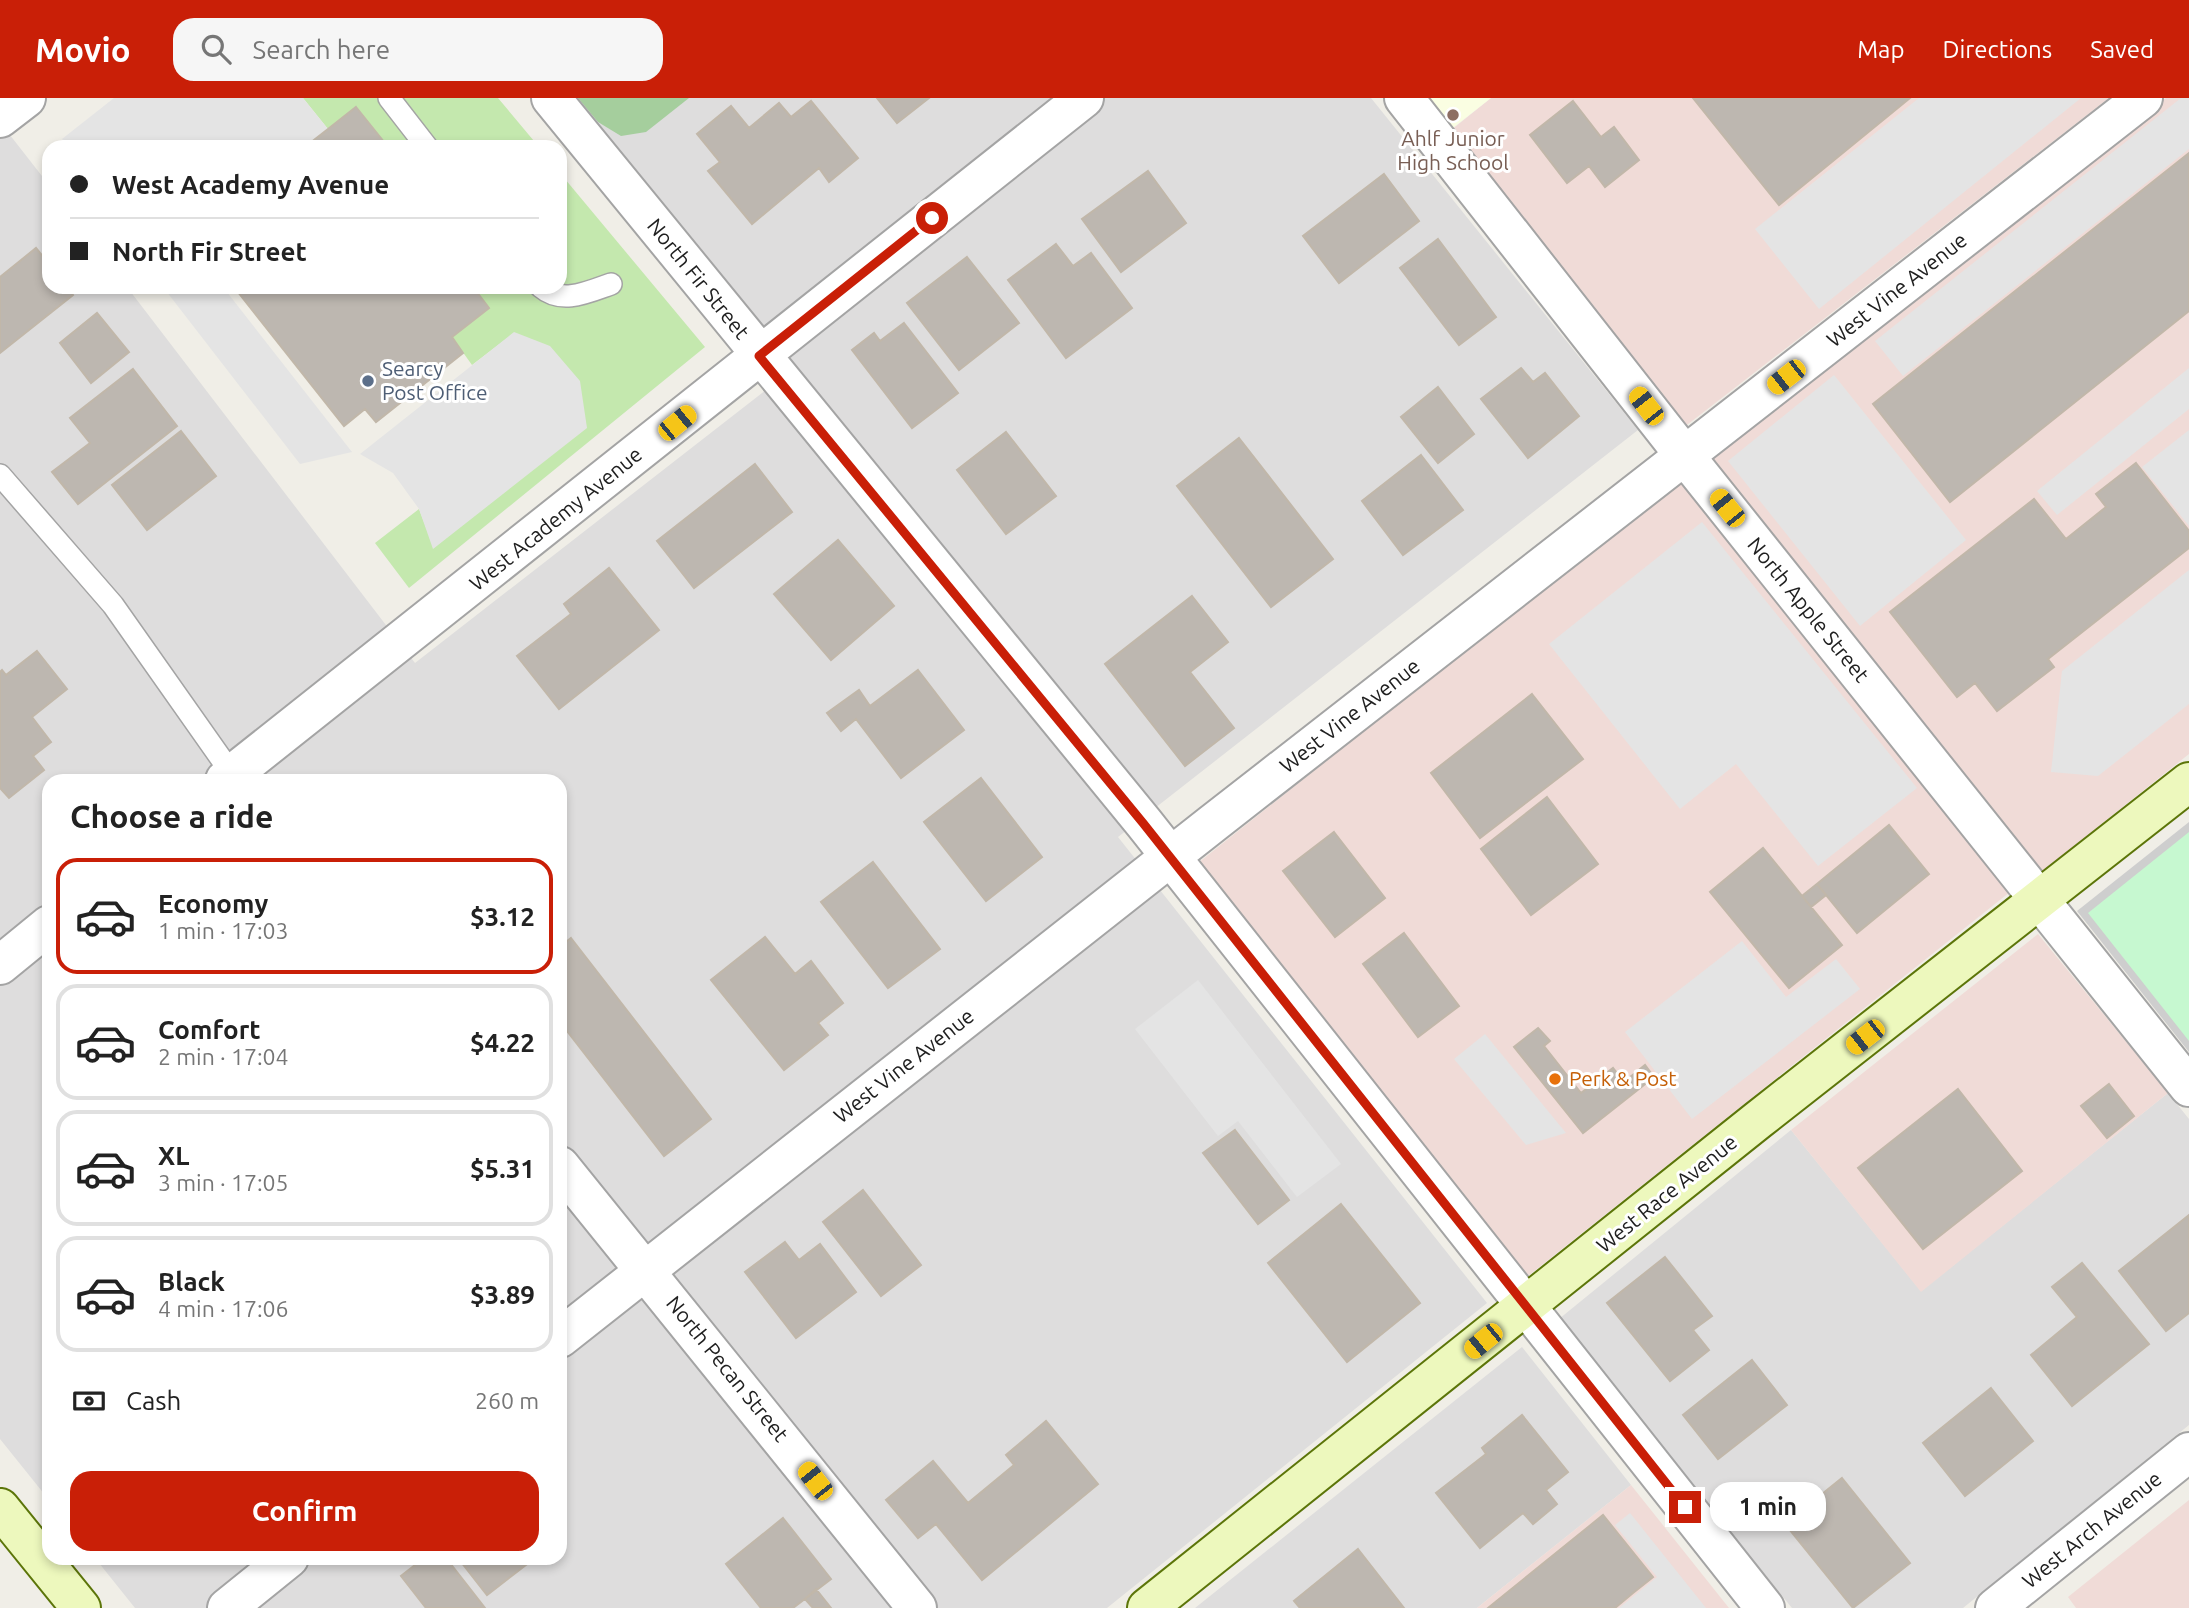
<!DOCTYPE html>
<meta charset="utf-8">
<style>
body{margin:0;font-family:Ubuntu,sans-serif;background:#f6f6f6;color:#222;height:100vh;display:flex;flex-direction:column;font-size:26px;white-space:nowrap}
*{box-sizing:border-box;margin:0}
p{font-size:23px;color:#767676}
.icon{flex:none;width:38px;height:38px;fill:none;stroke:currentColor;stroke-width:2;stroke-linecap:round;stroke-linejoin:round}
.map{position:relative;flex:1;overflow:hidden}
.side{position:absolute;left:42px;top:676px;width:525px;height:791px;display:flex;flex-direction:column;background:#fff;border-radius:21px;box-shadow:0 4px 10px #0003}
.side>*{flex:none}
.top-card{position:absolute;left:42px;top:42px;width:525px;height:154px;border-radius:21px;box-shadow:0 4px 10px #0003;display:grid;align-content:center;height:154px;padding:0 28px;background:#fff}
.end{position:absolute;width:32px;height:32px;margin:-16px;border:9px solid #c91f07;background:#fff;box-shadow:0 0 0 4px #fff}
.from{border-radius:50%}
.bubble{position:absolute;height:49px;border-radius:21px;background:#fff;box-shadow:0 4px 10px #0003;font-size:23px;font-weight:700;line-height:49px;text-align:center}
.car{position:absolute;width:21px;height:42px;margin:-21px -10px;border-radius:9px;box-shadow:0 0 5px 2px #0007;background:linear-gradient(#f5c518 24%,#345 0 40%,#f5c518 0 76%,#345 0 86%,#f5c518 0)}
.top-card b{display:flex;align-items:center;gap:24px;height:66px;font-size:26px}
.top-card b+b{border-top:2px solid #e0e0e0}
.top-card i{width:18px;height:18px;background:#222}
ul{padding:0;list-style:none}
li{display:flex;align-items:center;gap:21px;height:116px;margin:0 14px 10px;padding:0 14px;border:4px solid #e0e0e0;border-radius:21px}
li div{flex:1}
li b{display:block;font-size:26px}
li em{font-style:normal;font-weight:700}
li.selected{border-color:#c91f07}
li>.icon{width:63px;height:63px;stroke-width:1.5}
h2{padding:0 28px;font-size:32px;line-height:84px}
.pay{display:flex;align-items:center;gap:18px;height:77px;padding:0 28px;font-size:26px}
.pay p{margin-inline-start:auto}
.primary-button{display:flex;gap:14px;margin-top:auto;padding:14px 28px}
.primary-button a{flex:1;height:80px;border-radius:21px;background:#c91f07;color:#fff;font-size:28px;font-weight:700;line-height:80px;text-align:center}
header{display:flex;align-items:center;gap:42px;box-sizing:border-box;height:98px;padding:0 35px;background:#c91f07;color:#fff}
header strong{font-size:33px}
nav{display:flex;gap:38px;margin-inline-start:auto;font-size:24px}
.search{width:490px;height:63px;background:#f6f6f6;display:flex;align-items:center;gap:18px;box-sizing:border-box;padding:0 24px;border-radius:21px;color:#767676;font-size:26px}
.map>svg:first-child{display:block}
.residential{fill:#dedddd}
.commercial{fill:#f0dbd7}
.education{fill:#fafee2}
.religious{fill:#cecece}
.grass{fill:#c4e8ae}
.forest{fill:#a5ce9d}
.park{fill:#c6f8d0}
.parking{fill:#e4e4e4}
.building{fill:#bdb7b0;stroke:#c1b7a9;stroke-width:2}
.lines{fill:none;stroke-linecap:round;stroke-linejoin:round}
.service-casing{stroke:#a4a4a4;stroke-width:24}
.minor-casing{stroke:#a4a4a4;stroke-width:42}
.tertiary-casing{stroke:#a4a4a4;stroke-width:42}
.secondary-casing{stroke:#5c7509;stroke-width:42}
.service{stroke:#fff;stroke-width:21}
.minor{stroke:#fff;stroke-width:38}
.tertiary{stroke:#fff;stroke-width:38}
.secondary{stroke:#edf8bd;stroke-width:38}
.route{stroke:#c91f07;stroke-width:9}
.education-dot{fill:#8d6e63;stroke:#fff;stroke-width:2.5}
.service-dot{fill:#5c6f8a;stroke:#fff;stroke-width:2.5}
.food-dot{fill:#e8710a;stroke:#fff;stroke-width:2.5}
.labels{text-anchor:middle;stroke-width:6;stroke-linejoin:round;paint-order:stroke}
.education-label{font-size:21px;fill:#785e54;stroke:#fff}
.street-label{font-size:21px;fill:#202020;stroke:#fff}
.service-label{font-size:21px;fill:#4e5e75;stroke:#fff;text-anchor:start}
.food-label{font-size:21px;fill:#c56008;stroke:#fff;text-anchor:start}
</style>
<header>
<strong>Movio</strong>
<div class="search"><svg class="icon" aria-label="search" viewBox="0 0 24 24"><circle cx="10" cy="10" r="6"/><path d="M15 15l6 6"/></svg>Search here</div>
<nav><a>Map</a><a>Directions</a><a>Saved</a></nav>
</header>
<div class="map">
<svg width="2189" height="1510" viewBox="0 0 2189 1510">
<rect width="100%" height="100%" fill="#f0eee7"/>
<path class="residential" d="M573,0H1371L1638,332L1118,739L1487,1205L1107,1510H135L95,1460H560V682H49V1402L0,1341V37L6,32L49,87V189H127L415,565L793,271Z
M2168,995L2189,1021V1327L1963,1510H1792L1559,1221L1791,1032L1921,1193Z
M1522,1249L1631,1387L1477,1510H1195Z"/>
<path class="commercial" d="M1491,0H2109L1683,330L1450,33Z
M2166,0H2189V656L2040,775L1711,361Z
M1685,377L2015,790L1528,1178L1198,765Z
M2038,836L2168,995L1921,1194L1791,1032Z
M1631,1387L1729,1510H1477Z
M2189,1402V1510H2076L2068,1499Z"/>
<path class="education" d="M1423,0H1491L1449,33Z"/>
<path class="religious" d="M2189,724V954L2077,813Z"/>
<path class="grass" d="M303,0H498L539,49H388L328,31Z
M560,75L705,249L409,490L375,445L419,411L434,450L514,235L472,267L452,239L489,210L473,189H560Z"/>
<path class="forest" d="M578,0H689L646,34L621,38L598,24Z"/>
<path class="park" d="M2189,734V943L2088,815Z"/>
<path class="parking" d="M114,0H303L328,31L305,49H68L62,41Z
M1919,0H2081L1819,211L1755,131Z
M2181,0H2189V51L1903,278L1875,243Z
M163,189H223L352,354L300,366Z
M514,234L550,248L580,283L587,330L433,451L419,411L393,375L360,356Z
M2189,270V311L2057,417L2037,393Z
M1834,277L1966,442L1860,528L1728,363Z
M2189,332V428L2142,369Z
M1702,424L1917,690L1818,768L1736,666L1680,711L1549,546Z
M2189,472V606L2098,678L2051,674L2062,573Z
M1742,843L1786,899L1836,861L1860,891L1692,1021L1625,934Z
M1198,882L1341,1066L1297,1099L1238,1023L1218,1038L1135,931Z
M1485,936L1566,1035L1526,1047L1454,961Z
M1630,1415L1706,1510H1619L1657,1479L1615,1427Z"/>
<path class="building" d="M877,0H929L897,25Z
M1693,0H1910L1779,107Z
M811,3L858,60L829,84L819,70L752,126L708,73L720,64L697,36L731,8L749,30L779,5L791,19Z
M1573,3L1601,39L1614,29L1639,62L1605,89L1589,68L1567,85L1530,37Z
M356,9L388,49H305L328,31Z
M2189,55V213L1950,404L1873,306Z
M1148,73L1186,125L1121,174L1082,121Z
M1384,76L1419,123L1339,185L1303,138Z
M1438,141L1496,219L1459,247L1400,170Z
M1056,146L1073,168L1091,155L1132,210L1066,260L1008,182Z
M36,150L49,166V189H67L73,197L0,255V179Z
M967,159L1019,225L959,272L907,205Z
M234,189H473L489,210L452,239L463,255L376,324L365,311L344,328Z
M97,215L129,254L91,285L60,245Z
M904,225L958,295L912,330L852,252L874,235L880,243Z
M1521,270L1533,284L1545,275L1579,318L1528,360L1481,301Z
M133,271L177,328L78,406L52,374L90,345L70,320Z
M1438,289L1474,336L1438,365L1401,319Z
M181,333L216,378L147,432L112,387Z
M1006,334L1056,398L1006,436L957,372Z
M1239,340L1333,461L1271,509L1177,388Z
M1421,357L1463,412L1403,457L1362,403Z
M2136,365L2189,433V450L2048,561L2054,569L1997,613L1975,585L1957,599L1890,514L2034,401L2066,441L2106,409L2096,396Z
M755,366L792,414L694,490L657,443Z
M838,442L894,508L831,562L774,496Z
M609,470L659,532L559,611L517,558L571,516L564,506Z
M1192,498L1228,544L1190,574L1234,630L1185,668L1105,566Z
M37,553L67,591L32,619L51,644L33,658L44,672L9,700L0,690V574L2,572L6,577Z
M918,572L964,632L901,680L856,621L841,633L827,615L859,592L870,608Z
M1532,596L1583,661L1480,740L1431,675Z
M981,680L1042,759L986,803L924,724Z
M1547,699L1598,766L1531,817L1481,751Z
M1889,727L1929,776L1857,835L1817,786Z
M1334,734L1385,800L1335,839L1283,773Z
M1763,750L1842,847L1789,890L1710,794Z
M873,764L940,851L888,890L821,804Z
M1817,786L1826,797L1811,809L1802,798Z
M1404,835L1459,908L1418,939L1363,866Z
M765,839L795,876L811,863L843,905L818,925L828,937L784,972L711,882Z
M571,840L711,1021L664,1058L560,924V849Z
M1538,930L1550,943L1544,948L1581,995L1613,970L1624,984L1645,967L1654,979L1583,1035L1514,949Z
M2109,986L2134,1018L2107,1040L2081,1008Z
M1958,991L2022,1073L1923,1151L1858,1070Z
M1235,1032L1289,1102L1258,1126L1203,1055Z
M863,1092L921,1167L881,1198L823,1124Z
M1341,1106L1420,1205L1347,1264L1268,1165Z
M2189,1117V1215L2166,1233L2119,1173Z
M785,1144L799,1162L820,1146L856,1194L796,1240L745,1174Z
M1665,1159L1712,1218L1693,1232L1709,1252L1670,1283L1607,1205Z
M2082,1165L2149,1246L2072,1308L2031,1257L2077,1219L2052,1189Z
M1752,1262L1787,1307L1718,1361L1683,1317Z
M1991,1290L2033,1343L1965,1398L1923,1345Z
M1522,1317L1568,1374L1546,1392L1557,1406L1533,1426L1523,1415L1480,1450L1436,1395L1486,1356L1482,1350Z
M1046,1323L1098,1386L982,1482L936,1426L918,1440L886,1402L933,1363L968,1405L1014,1367L1006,1357Z
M1842,1380L1910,1465L1853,1510L1785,1426Z
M1603,1417L1653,1479L1633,1495L1615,1510H1488Z
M783,1420L831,1481L793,1510H761L726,1466Z
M1358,1451L1404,1510H1300L1294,1503Z
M424,1460H446L485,1510H426L401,1478Z
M458,1460H535L487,1497Z
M816,1491L831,1510H813L805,1501Z"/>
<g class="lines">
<g class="service-casing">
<path id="service" d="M389,0L427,49
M541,189C562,207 588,194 611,186
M0,377L113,507L232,676"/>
</g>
<g class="minor-casing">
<path id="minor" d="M551,0L1144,725L1765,1510
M1404,0L1685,358L2189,989
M225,682L1084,0
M0,867L49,827
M560,1068L917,1510
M560,1240L1212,726L2143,0
M227,1510L289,1460
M1995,1510L2189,1354"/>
</g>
<g class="tertiary-casing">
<path id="tertiary" d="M0,20L26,0"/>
</g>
<g class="secondary-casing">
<path id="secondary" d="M0,1410L81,1510
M1147,1510L1758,1022L2189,684"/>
</g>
<use href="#service" class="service"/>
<use href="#minor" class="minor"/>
<use href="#tertiary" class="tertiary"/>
<use href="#secondary" class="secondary"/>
</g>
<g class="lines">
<path class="route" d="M932,120L759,258L1143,725L1685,1409"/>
</g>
<circle class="education-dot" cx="1453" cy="17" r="7"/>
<circle class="service-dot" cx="368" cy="283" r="7"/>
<circle class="food-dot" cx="1555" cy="981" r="7"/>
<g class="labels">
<g class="education-label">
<text x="1453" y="48">Ahlf Junior<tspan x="1453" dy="24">High School</tspan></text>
</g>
<g class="street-label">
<text transform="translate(698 181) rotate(51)" y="7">North Fir Street</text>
<text transform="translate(1897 192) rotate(-38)" y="7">West Vine Avenue</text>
<text transform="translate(556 421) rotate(-39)" y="7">West Academy Avenue</text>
<text transform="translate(1808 512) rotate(51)" y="7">North Apple Street</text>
<text transform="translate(1350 618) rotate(-38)" y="7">West Vine Avenue</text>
<text transform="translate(904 968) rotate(-38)" y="7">West Vine Avenue</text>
<text transform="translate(1667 1096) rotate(-39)" y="7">West Race Avenue</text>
<text transform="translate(727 1271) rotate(51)" y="7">North Pecan Street</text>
<text transform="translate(2092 1432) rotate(-39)" y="7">West Arch Avenue</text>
</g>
<g class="service-label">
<text x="382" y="278">Searcy<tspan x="382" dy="24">Post Office</tspan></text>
</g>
<g class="food-label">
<text x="1569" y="988">Perk &amp; Post</text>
</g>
</g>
</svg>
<i class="end from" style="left:932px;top:120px"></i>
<i class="end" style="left:1685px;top:1409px"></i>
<div class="bubble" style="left:1710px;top:1384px;width:116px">1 min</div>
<i class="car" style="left:1786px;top:279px;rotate:232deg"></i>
<i class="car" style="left:1646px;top:308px;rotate:322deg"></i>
<i class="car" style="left:677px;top:325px;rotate:51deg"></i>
<i class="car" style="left:1727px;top:410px;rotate:321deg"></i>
<i class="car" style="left:1865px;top:939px;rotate:232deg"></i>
<i class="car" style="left:1483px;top:1243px;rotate:231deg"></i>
<i class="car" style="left:815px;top:1383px;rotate:322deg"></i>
<div class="top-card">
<b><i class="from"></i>West Academy Avenue</b>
<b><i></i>North Fir Street</b>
</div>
<section class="side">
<h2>Choose a ride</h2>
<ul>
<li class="selected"><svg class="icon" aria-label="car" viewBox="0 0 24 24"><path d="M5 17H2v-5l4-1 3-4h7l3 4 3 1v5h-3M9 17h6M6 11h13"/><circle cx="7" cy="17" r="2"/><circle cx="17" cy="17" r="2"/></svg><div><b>Economy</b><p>1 min · 17:03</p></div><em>$3.12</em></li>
<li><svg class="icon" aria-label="car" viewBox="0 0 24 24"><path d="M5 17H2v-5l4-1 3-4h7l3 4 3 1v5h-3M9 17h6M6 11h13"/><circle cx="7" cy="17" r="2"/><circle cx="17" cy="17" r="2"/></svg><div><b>Comfort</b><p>2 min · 17:04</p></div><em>$4.22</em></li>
<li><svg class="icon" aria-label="car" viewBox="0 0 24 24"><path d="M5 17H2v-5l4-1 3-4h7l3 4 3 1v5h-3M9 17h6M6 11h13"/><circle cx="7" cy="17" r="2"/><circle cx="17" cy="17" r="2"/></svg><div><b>XL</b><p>3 min · 17:05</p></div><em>$5.31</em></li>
<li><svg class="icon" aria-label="car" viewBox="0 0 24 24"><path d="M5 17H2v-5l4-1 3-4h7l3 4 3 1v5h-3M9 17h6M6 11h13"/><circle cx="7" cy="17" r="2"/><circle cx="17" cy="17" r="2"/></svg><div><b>Black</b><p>4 min · 17:06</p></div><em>$3.89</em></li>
</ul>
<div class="pay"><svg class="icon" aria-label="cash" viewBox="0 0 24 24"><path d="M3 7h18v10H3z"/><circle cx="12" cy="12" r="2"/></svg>Cash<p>260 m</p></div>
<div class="primary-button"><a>Confirm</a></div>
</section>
</div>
